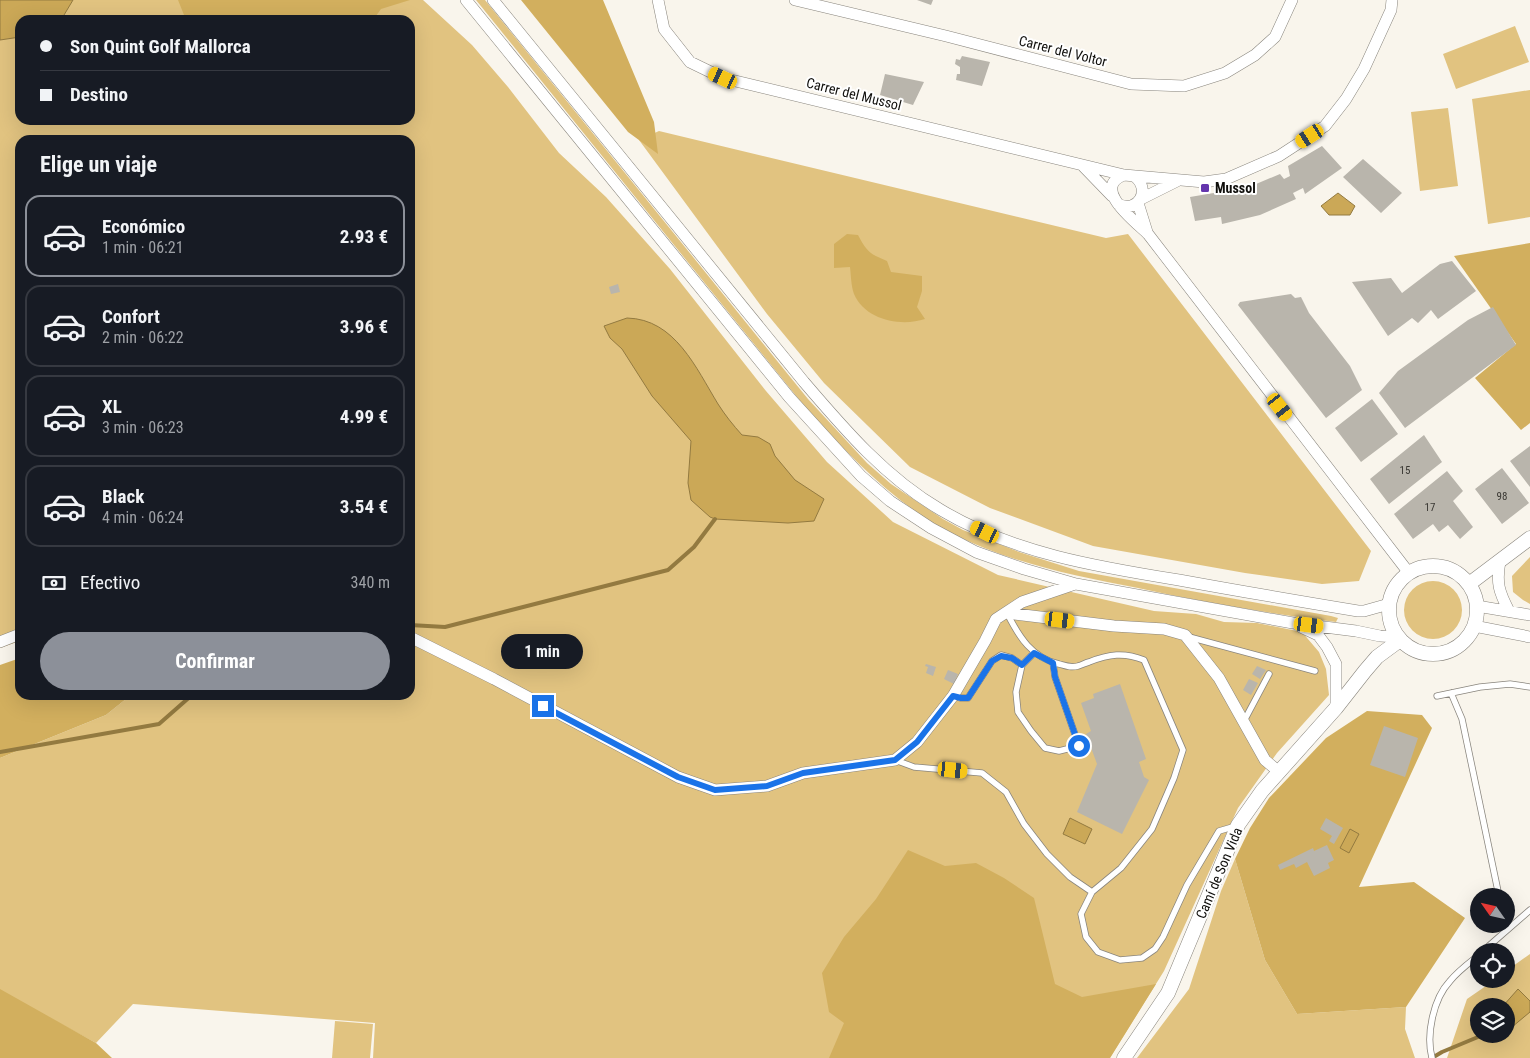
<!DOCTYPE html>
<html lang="es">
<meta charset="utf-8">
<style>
body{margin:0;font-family:"Roboto Condensed",sans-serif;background:#20242c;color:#f1f3f6;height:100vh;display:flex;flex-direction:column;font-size:19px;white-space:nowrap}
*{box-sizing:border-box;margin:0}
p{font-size:16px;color:#9ea1a6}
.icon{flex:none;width:28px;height:28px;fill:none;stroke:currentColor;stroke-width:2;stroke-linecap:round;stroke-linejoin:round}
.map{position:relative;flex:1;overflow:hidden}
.panel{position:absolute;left:15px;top:135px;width:400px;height:565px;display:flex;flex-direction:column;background:#171b24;border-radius:15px;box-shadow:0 5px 20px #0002}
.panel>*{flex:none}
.top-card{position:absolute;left:15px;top:15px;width:400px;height:110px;border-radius:15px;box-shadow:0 5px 20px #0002;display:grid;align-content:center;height:110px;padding:0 25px;background:#171b24}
.needle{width:32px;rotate:304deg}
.buttons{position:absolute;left:1470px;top:888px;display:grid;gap:10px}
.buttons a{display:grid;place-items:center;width:45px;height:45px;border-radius:50%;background:#171b24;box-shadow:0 5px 20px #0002;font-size:25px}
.end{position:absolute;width:22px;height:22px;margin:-11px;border:6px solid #1a73e8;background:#fff;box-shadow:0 0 0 2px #fff}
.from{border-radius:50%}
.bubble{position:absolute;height:35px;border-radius:18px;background:#171b24;box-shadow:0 5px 20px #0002;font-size:16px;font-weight:700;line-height:35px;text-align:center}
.car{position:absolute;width:15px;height:30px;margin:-15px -8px;border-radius:6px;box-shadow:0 0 4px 1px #0007;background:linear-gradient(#f5c518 24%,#345 0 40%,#f5c518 0 76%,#345 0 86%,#f5c518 0)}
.top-card b{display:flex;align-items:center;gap:18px;height:48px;font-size:19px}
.top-card b+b{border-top:1px solid #363941}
.top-card i{width:12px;height:12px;background:#f1f3f6}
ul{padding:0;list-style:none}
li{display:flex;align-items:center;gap:15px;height:82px;margin:0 10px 8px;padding:0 15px;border:2px solid #363941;border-radius:15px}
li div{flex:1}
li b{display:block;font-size:19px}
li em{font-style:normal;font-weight:700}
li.active{border-color:#8c9099}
li>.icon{width:45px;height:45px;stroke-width:1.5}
h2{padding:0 25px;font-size:22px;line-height:60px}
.pay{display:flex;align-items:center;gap:12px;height:55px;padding:0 25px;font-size:19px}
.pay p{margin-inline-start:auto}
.primary-button{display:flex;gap:10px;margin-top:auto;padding:10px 25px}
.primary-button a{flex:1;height:58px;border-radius:30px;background:#8c9099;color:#fff;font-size:20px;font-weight:700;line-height:58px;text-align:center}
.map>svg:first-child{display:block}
.green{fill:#e1c380;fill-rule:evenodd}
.forest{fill:#d2af5e}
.water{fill:#cba857;stroke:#937a40}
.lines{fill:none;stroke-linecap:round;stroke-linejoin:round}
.stream{stroke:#937a40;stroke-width:4}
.building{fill:#b9b5ac}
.service-casing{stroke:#89857d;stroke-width:7}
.minor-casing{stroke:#89857d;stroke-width:12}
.tertiary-casing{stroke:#89857d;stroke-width:15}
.service{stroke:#fff;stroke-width:5.5}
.minor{stroke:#fff;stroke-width:11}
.tertiary{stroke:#fff;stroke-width:14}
.route{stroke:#1a73e8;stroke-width:6}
.poi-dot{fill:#6435ad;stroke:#fff;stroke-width:2}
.labels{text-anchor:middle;stroke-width:4;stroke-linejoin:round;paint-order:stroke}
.number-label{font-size:11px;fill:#3a3833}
.street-label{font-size:14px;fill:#0f0e0b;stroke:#fff}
.poi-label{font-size:14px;font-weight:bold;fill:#0f0e0b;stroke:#fff;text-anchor:start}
</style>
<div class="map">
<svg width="1530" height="1058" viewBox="0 0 1530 1058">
<rect width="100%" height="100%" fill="#f9f5ec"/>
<path class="green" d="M0,0H423L472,45L508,87L559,153L606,197L670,269L766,391L827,462L893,522L998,575L1154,611L1196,614L1224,622L1257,623L1302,632L1319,652L1326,669L1329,695L1277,753L1238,808L1164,971L1110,1058H373L375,1023L133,1004L96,1043L0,991V758L106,715L131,695H410V140H20V641L0,648ZM20,20H410V120H20Z
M476,0H485L808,399L867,463L891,484L943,519L963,530L1019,552L1079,571L1331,616L1338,618L1336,622C1270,614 1203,602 1138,588C1075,576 1011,563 953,534C897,506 852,458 809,412Z
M1515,26L1529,62L1456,89L1443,54Z
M1530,90V217L1488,224L1472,99Z
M1448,108L1458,186L1420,191L1411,112Z
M659,131L1106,238L1128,234L1371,551L1359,581L1322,584L1245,573L1093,546L990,508L910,467L824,383L767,314L639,140Z
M1530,557V604L1523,600L1513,592L1512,576Z
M1404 610a29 29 0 1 1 58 0a29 29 0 1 1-58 0Z
M1235,859L1265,960L1297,1014L1406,1007L1405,1029L1415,1058H1137L1189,989L1221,891Z
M1530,954V1058H1447L1467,999L1496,979H1506V971ZM1479,1006H1506V1034H1479Z
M335,1021L373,1024L370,1058H332Z"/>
<path class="forest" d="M178,0H410L381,9L373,20H186Z
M521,0H603L654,122L658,154L628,132Z
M847,234L858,235C867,252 870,254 887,261L891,272L922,276V291L917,307L925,319C901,327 865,320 854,294C851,286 851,275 850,267L834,268V244Z
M1530,243V423L1521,430L1475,378L1516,344L1454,256Z
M20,658V695H131L106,715L0,758V665Z
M1367,711L1422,715L1432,728L1359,887L1414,882L1465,918L1406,1007L1297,1014L1265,960L1235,859L1250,828L1269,798L1326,738Z
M908,850L945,866L976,863L1004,878L1034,898L1055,984L1082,997L1156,984L1110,1058H829L844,1023L829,1012L822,973L844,937L876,899Z
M0,989L96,1043L112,1058H0Z"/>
<path class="water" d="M0,0H73L61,20H20V37L0,40Z
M1338,193L1355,206L1350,215H1329L1321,206Z
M627,318C675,319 696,368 718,404C725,415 733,425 742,435L758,437L770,444L775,456L795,480L824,499L814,521L788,523L715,519L710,517L691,500L688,483L691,441L652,396L622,349L610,338L604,326Z
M1070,818L1092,829L1085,844L1063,834Z
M1350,829L1359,834L1349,853L1340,848Z
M1518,989L1530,1001V1012L1506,1032V1006H1503Z"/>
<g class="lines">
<path class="stream" d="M410,625L445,627L668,570L694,547L715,519
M0,752L159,724L192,695
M1432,1058L1442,1052L1478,1037"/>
</g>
<path class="building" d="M917,0H933L931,5Z
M962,56L990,62L982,86L956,80L957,74H960V67L955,64L956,59L960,60Z
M885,74L924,82L913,105L880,95Z
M1322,146L1342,168L1305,194L1303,188L1293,193L1296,199L1260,215L1222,224L1221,217L1195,221L1190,197L1249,187L1280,174L1284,179L1290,176L1288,166Z
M1363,159L1402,193L1381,213L1343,177Z
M1452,261L1476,291L1438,319L1431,310L1418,323L1412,318L1388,336L1352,282L1391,278L1402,293L1440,264Z
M618,284L620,292L611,294L609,287Z
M1291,294L1295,298L1301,297L1309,313L1350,366L1362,390L1326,418L1238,305L1240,302Z
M1493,307L1516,345L1405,428L1379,393L1398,371L1468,320Z
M1372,399L1398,434L1361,462L1335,428Z
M1424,435L1442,462L1389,504L1370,479Z
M1530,446V487L1510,461Z
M1502,468L1529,503L1502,524L1475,489Z
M1447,471L1463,491L1453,501L1473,527L1460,539L1448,525L1439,532L1433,524L1413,539L1394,514Z
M926,664L936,667L933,676L926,673L928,667L925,666Z
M1257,666L1266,670L1260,679L1252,674Z
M948,670L958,674L954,684L944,679Z
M1249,679L1258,683L1251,695L1243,690Z
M1120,684L1146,759L1139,762L1144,777L1149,780L1122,834L1077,812L1097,764L1086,734L1091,731L1081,703L1094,698L1093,694Z
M1384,726L1418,738L1405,777L1370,765Z
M1326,818L1343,828L1334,844L1329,841L1332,836L1320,829Z
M1327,845L1334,860L1328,863L1330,868L1314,876L1307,862L1296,868L1294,864L1280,870L1278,865L1313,848L1314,851Z"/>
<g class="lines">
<g class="service-casing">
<path id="service" d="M1007,613C1019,637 1032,658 1059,664C1066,666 1071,668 1078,666C1082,665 1085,663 1089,662C1109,654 1124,652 1144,660L1183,750L1174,778L1152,829L1121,868L1092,892L1081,914L1086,937L1098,952L1120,960L1142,958L1155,949L1163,937L1187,885L1219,831L1236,826
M1189,637L1315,671
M1034,653L1022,665L1016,692L1018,712L1031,731L1045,748L1059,751L1079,746L1055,677L1053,663
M1451,693L1462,719L1499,896
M953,696L961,698H968L992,661L1001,655L1012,658L1022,665
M1437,696L1480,687L1510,684L1530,687
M1244,721L1269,674
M895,760L914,767L982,773L1006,792L1024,824L1047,854L1070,877L1092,892
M1483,951L1530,910
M1432,1058C1426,1035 1433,999 1450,981C1458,971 1469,963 1479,955"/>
</g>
<g class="minor-casing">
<path id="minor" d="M466,0L789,397L861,476L890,501L931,528L976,552L1024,569L1076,584L1293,623L1356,631L1380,636L1398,637
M493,0L804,382C845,430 886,478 941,510C1013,553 1098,567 1179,580C1239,591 1298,601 1358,611H1364L1389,604
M658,0L664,29L690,62L723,78L1124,175L1204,182L1226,179L1279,156L1325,126L1346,99L1364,69L1391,10L1392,0
M795,0L946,36L1131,84L1184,86L1225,73L1255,55L1275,37L1292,0
M1083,166L1112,196
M1124,175C1090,188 1136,222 1148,234L1409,573
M1141,199L1177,181
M1138,203L1147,232
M1118,204C1138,214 1152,189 1134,176
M1500,561C1496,583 1499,592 1509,611
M1477,606L1530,615
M1007,613L1114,626L1164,629L1185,635L1219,678L1265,760L1279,772
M1474,626L1530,637
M1301,627L1318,635L1327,647L1336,664V708
M410,637L494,679L678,777L715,790L767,786L803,773L895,760L917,742L953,696L985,641L996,619L1022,602L1075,584
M0,642L20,634"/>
</g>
<g class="tertiary-casing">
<path id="tertiary" d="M1389 610a44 44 0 1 1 88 0a44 44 0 1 1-88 0Z
M1469,584L1530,538
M1124,1058L1168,993L1238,825L1262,791L1336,708L1365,671L1377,657L1400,640"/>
</g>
<use href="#service" class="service"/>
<use href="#minor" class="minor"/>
<use href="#tertiary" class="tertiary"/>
</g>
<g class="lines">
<path class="route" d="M543,706L678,777L715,790L767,786L803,773L895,760L917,742L953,696L961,698H968L992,661L1001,656L1012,658L1022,665L1034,653L1053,663L1055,677L1079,746"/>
</g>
<rect class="poi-dot" x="1200" y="183" width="10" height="10" rx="2.5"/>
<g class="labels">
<g class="number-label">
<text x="1405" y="474">15</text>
<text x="1502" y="500">98</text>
<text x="1430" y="511">17</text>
</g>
<g class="street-label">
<text transform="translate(1063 51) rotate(14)" y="5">Carrer del Voltor</text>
<text transform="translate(854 94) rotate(14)" y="5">Carrer del Mussol</text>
<text transform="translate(1219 873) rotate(-67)" y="5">Camí de Son Vida</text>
</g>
<g class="poi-label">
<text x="1215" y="193">Mussol</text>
</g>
</g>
</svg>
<div class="buttons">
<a><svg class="needle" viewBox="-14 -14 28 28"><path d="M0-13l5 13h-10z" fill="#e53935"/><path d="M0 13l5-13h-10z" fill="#9ea1a6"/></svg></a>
<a><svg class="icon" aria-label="locate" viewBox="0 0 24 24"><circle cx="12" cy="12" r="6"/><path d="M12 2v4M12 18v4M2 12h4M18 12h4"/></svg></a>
<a><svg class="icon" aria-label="layers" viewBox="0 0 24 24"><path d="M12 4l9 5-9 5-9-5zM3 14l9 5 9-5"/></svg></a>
</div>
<i class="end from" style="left:1079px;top:746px"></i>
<i class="end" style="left:543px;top:706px"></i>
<div class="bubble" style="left:501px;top:634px;width:82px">1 min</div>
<i class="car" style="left:723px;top:78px;rotate:295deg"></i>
<i class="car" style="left:1310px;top:136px;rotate:237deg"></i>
<i class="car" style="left:1280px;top:407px;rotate:142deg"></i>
<i class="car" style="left:985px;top:532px;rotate:296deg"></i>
<i class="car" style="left:1060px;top:620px;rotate:97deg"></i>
<i class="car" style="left:1309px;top:625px;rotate:97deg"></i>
<i class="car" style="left:953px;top:770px;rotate:96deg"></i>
<div class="top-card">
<b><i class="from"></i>Son Quint Golf Mallorca</b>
<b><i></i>Destino</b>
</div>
<section class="panel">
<h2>Elige un viaje</h2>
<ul>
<li class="active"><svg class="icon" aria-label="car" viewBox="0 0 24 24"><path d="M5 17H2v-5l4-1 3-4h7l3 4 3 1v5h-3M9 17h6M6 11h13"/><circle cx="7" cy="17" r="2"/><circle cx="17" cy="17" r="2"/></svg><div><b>Económico</b><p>1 min · 06:21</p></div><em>2.93 €</em></li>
<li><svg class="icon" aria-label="car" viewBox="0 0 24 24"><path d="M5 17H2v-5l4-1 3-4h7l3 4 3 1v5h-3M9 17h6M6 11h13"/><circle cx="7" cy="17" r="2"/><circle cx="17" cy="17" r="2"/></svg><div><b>Confort</b><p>2 min · 06:22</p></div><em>3.96 €</em></li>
<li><svg class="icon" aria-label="car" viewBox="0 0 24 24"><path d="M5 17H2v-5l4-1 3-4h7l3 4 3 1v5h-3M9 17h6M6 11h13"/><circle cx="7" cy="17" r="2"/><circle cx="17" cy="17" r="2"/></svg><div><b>XL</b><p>3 min · 06:23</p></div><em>4.99 €</em></li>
<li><svg class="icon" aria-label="car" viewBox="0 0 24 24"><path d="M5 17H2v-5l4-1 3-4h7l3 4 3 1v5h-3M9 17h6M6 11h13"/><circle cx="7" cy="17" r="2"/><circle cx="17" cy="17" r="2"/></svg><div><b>Black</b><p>4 min · 06:24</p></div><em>3.54 €</em></li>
</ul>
<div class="pay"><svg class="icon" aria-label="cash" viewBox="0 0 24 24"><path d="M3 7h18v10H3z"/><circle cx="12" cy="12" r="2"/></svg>Efectivo<p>340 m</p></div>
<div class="primary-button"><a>Confirmar</a></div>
</section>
</div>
